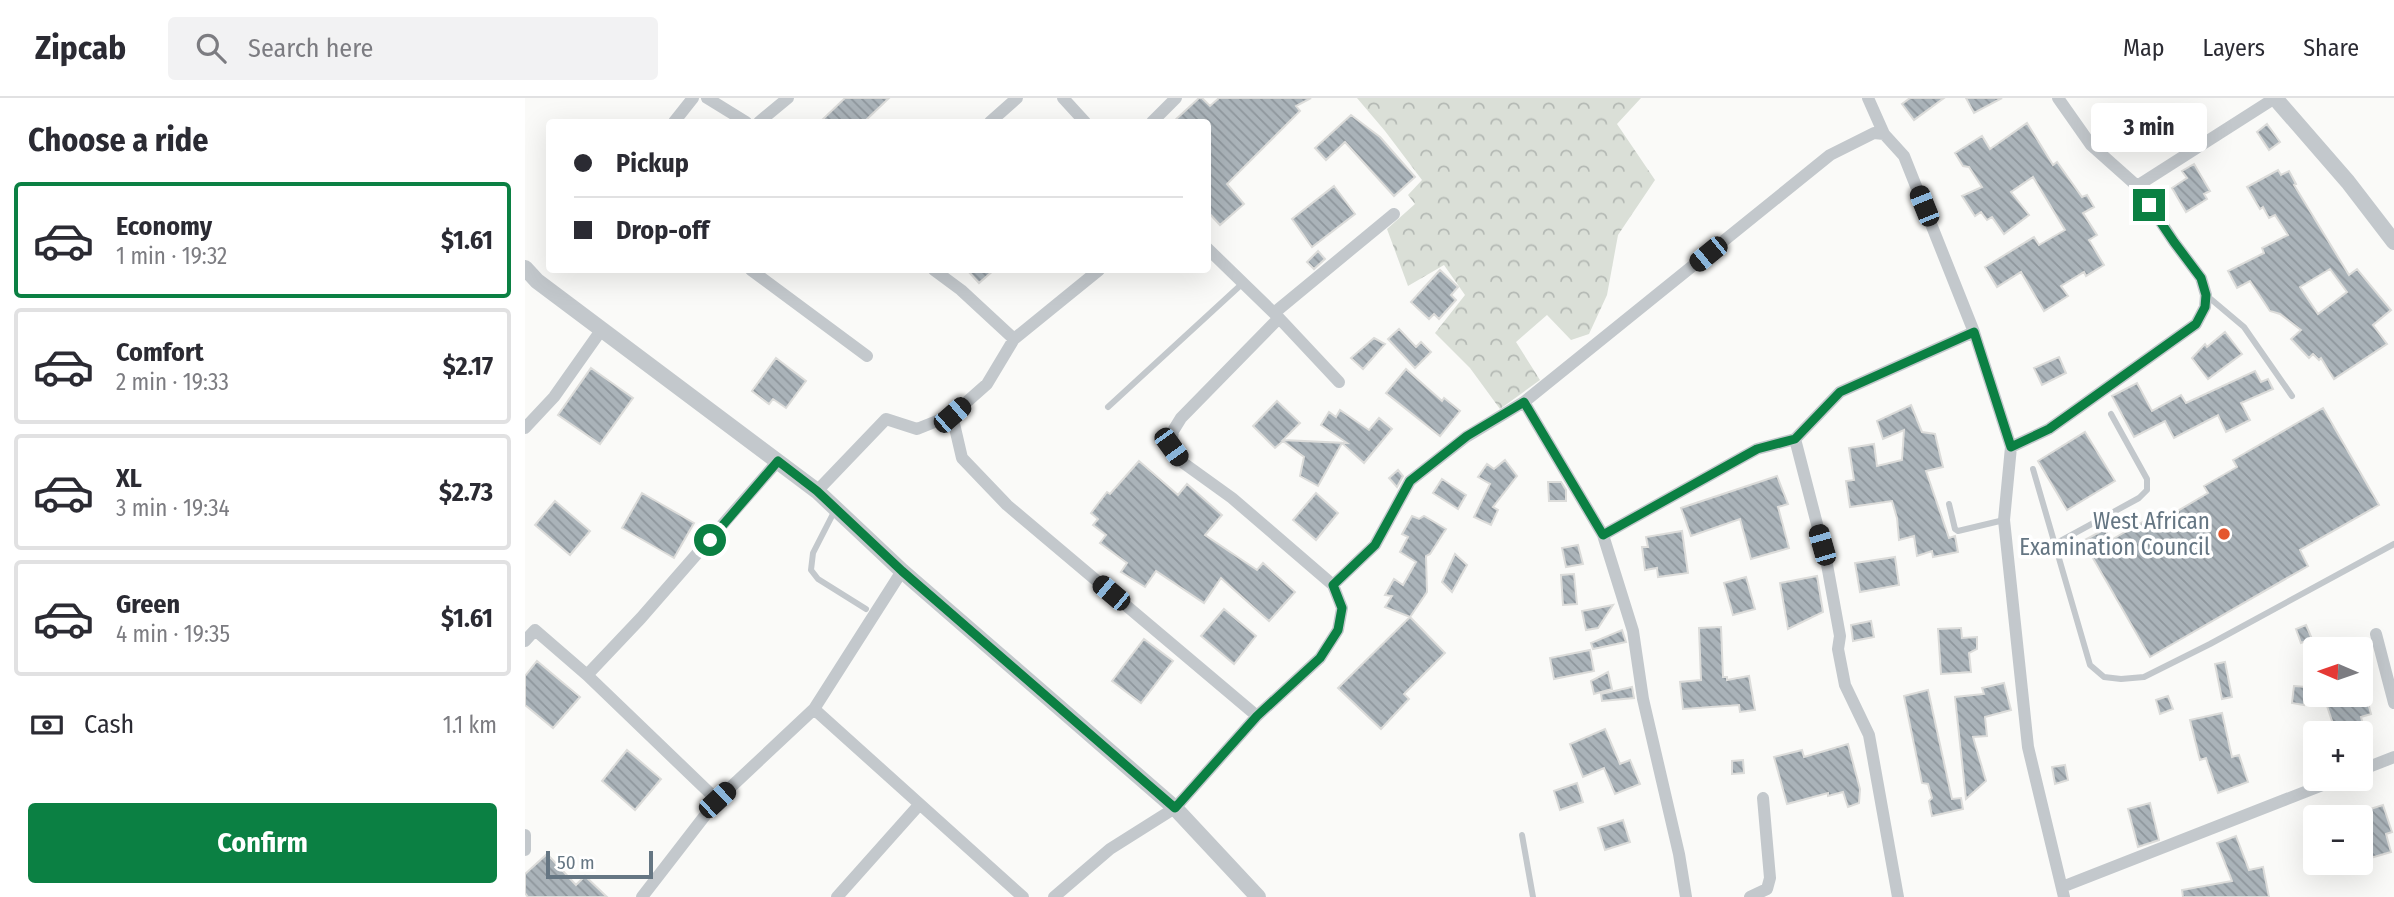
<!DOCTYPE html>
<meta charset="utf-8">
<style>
body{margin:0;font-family:"Fira Sans Condensed",sans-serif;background:#f2f2f3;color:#2b2b33;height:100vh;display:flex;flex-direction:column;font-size:26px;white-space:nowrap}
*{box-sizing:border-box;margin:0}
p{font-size:23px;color:#7c7c81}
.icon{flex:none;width:38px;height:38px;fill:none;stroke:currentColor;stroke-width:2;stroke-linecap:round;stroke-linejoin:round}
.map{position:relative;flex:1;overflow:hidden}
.drawer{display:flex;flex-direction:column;background:#fff;width:525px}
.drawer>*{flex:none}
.guide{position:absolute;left:21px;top:21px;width:665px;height:154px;border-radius:7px;box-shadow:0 7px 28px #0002;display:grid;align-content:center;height:154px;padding:0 28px;background:#fff}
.needle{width:46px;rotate:272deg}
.tools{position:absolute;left:1778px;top:539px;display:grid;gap:14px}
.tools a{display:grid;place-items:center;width:70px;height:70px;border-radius:7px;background:#fff;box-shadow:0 7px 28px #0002;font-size:35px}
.scale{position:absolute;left:21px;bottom:18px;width:107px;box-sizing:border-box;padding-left:7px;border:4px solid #657683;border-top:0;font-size:19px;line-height:24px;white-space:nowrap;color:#657683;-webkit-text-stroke:5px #fff;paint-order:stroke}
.end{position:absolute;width:32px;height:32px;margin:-16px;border:9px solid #0b8043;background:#fff;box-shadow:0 0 0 4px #fff}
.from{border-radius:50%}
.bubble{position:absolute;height:49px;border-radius:7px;background:#fff;box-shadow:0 7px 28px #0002;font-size:23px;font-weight:700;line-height:49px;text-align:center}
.car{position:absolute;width:21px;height:42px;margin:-21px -10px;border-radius:9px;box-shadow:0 0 5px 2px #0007;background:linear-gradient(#222 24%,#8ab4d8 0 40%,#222 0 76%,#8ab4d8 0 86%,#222 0)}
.guide b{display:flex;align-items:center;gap:24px;height:66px;font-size:26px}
.guide b+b{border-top:2px solid #e1e1e2}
.guide i{width:18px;height:18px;background:#2b2b33}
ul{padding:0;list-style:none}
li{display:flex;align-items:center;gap:21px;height:116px;margin:0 14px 10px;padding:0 14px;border:4px solid #e1e1e2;border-radius:7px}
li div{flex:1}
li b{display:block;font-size:26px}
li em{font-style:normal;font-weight:700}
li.on{border-color:#0b8043}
li>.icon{width:63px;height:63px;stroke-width:1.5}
h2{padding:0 28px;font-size:32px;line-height:84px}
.pay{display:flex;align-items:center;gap:18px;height:77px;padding:0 28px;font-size:26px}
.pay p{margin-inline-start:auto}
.action{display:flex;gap:14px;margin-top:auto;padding:14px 28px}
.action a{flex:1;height:80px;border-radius:7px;background:#0b8043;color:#fff;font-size:28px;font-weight:700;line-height:80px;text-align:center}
header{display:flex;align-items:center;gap:42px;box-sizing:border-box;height:98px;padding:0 35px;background:#fff;border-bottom:2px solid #e1e1e2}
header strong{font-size:33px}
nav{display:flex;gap:38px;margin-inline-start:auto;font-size:24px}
.search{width:490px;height:63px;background:#f2f2f3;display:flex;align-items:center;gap:18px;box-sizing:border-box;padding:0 24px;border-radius:7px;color:#7c7c81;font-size:26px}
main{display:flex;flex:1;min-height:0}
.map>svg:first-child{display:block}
.forest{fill:url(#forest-crowns)}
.building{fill:url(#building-back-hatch);stroke:#dcdcda;stroke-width:2;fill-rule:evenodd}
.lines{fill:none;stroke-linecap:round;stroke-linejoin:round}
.service{stroke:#c3c8cc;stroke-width:6}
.minor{stroke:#c3c8cc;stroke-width:12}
.tertiary{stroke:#c3c8cc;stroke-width:16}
.route{stroke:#0b8043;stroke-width:9}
.poi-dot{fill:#e4572e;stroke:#fff;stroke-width:2.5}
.labels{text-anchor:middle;stroke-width:7;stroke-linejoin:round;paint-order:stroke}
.poi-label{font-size:23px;fill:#657683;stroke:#fff;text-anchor:end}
</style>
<header>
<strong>Zipcab</strong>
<div class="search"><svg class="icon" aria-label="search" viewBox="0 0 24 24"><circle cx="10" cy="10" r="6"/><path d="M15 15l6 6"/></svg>Search here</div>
<nav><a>Map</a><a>Layers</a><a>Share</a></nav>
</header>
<main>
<section class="drawer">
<h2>Choose a ride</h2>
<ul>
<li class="on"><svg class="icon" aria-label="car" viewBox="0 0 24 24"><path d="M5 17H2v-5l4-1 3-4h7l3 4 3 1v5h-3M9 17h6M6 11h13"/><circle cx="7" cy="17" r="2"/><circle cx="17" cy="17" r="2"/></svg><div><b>Economy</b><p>1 min · 19:32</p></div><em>$1.61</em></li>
<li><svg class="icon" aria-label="car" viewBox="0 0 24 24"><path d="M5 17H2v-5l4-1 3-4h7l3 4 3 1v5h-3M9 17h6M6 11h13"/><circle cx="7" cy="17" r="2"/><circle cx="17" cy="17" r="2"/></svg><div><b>Comfort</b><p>2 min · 19:33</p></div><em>$2.17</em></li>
<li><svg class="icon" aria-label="car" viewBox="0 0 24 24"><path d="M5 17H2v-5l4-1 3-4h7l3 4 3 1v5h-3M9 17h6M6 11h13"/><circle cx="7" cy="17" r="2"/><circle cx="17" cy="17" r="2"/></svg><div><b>XL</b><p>3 min · 19:34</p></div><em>$2.73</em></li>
<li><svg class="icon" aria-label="car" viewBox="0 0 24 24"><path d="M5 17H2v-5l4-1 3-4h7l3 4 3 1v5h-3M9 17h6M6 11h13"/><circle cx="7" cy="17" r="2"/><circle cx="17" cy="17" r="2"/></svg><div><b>Green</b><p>4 min · 19:35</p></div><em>$1.61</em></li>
</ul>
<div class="pay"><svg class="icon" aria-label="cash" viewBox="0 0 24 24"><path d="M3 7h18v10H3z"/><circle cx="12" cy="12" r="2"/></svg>Cash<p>1.1 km</p></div>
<div class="action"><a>Confirm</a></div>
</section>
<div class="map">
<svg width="1869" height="799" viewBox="0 0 1869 799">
<defs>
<pattern id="forest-crowns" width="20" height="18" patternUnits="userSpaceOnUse" patternTransform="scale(1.75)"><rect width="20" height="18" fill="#dadfd7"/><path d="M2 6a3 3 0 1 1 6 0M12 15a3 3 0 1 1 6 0" fill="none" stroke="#b4b9b4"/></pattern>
<pattern id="building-back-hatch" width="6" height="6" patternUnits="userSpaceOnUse" patternTransform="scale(1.75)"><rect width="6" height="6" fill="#aab3b9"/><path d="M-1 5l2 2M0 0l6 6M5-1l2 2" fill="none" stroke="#8e969c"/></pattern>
</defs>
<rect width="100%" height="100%" fill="#fafaf8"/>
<path class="forest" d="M832,0H1116L1092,26L1130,82L1093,137L1082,197L1064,236L1046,242L1022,217L991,244L1015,282L975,311L945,270L910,235L940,197L919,167L883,188L862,131L890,106L883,97L897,82L860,33Z"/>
<path class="building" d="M320,0H364L339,24H295Z
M674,0H677L685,8L694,0H786L771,8L775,13L702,86L719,106L695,127L682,113V24H648Z
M1385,0H1419L1389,22L1377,6Z
M1441,0H1477L1449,15Z
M826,17L855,39L890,79L869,98L820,44L801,62L790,50Z
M1502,25L1528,67L1532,64L1557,99L1562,97L1569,109L1558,115L1572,137L1564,142L1579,167L1561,178L1559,174L1536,188L1543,198L1519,213L1496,174L1472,189L1460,169L1509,139L1514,147L1540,132L1508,79L1486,94L1504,117L1479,136L1467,119L1462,122L1456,114L1450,118L1437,98L1457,89L1444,69L1438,68L1430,55L1457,38L1465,51Z
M1742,26L1755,44L1744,52L1732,34Z
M1669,66L1685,93L1679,96L1682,101L1661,114L1647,90L1662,80L1657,73Z
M1753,72L1756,77L1764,73L1771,86L1769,87L1824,177L1832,171L1866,212L1848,227L1862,246L1809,281L1796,260L1794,262L1788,256L1784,260L1766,241L1776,232L1755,216L1745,213L1725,183L1712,190L1703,173L1739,155L1737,150L1763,137L1750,117L1744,120L1738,109L1735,111L1722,89ZM1805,171L1822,194L1793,216L1775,189Z
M809,88L830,116L787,149L767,121Z
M793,153L800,161L789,171L782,164Z
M442,172H469L454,185Z
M915,172L933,189L926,197L931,202L914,221L909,216L904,221L886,204Z
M874,231L891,249L896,244L906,254L890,270L863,241Z
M1700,234L1717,256L1683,281L1667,260L1680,246L1682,249Z
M849,240L860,246L838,271L826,260Z
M1534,259L1541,275L1517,287L1509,270Z
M251,260L281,283L261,310L248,301L244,306L227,293Z
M66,270L108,300L75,346L33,317Z
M881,271L917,303L919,300L935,313L915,338L861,295Z
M1730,273L1736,284L1743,281L1748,291L1716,305L1725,322L1701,334L1693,317L1649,340L1640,323L1609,339L1587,298L1612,285L1627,313L1656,297L1661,305Z
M752,303L775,325L758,342L822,345L796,327L804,314L811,319L815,312L844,332L854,320L867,331L839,365L817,345L793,388L775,378L779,359L758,343L750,350L728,328Z
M1386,307L1397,334L1410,336L1418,369L1401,373L1424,440L1430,438L1433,454L1408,459L1407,453L1392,458L1389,438L1374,442L1372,420L1367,403L1325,409L1321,383L1329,382L1324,350L1349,346L1352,368L1377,362L1379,332L1358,341L1352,323Z
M1798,310L1854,407L1775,452L1783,468L1625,559L1558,443L1580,431L1586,442L1635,414L1639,421L1683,395L1679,388L1712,369L1708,362Z
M1560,334L1590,383L1542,412L1513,363Z
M980,362L992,378L968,409L973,412L966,427L949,419L965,386L953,379L962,366L969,371Z
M614,363L653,397L662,386L697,417L680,437L732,472L738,465L770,494L744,523L696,480L679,505L631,473L620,489L596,474L602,465L575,445L581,437L568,427L573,421L566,415L582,394L585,396Z
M873,372L878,378L872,389L864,380Z
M1252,378L1263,406L1253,409L1264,450L1226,461L1215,421L1166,438L1156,410Z
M917,381L941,397L933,411L908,395Z
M1023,384H1036L1041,392V403H1024Z
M117,395L169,425L149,460L97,430Z
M791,395L813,415L791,442L768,422Z
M30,403L65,433L45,457L10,427Z
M887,418L894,421L899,418L921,431L905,456L901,458L902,494L885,519L860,509L867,498L860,497L869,481L878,487L891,464L875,454L883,439L877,436Z
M1157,433L1163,475L1133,479L1132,470L1120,472L1117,449H1123L1121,439Z
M1053,447L1058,466L1041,469L1037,450Z
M930,456L942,467L927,494L917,484Z
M1370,459L1374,487L1335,494L1330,465Z
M1049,476L1052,506L1038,507L1036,477Z
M1292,478L1298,514L1263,531L1255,485Z
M1221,479L1230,511L1208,517L1199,485Z
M1088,507L1073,530L1061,532L1057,513Z
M699,511L731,538L709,566L676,538Z
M885,519L920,555L879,596L884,601L856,631L813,590Z
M1346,523L1349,539L1328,543L1326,527Z
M1781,527L1787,541L1776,545L1771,531Z
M1196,529L1198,579H1202V582L1224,578L1230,612L1215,614L1214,607L1158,611L1155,584L1176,582L1174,530Z
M1436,530L1437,540L1452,539V551L1444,555L1446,574L1416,576L1413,531Z
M1097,532L1101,544L1068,551L1066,545Z
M619,541L648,563L616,605L587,583Z
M1065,552L1069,573L1029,581L1025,560Z
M12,563L55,599L28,630L0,607V578Z
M1700,564L1707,599L1697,601L1690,566Z
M1083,574L1087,591L1069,596L1066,583Z
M1479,585L1486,612L1460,619L1462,638L1448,639L1461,683L1441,701L1430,599L1459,596L1457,590Z
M1769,588L1781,589L1779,607L1767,605Z
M1107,589L1109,600L1077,603L1076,596Z
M1403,592L1427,701L1436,700L1438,711L1407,718L1404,703L1407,700L1403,686L1397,685L1379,598Z
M1818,597H1841L1846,616L1836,619L1840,635H1811L1800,602Z
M1643,598L1648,611L1635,616L1631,602Z
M1697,615L1707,659L1714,657L1723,684L1693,695L1681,660L1675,662L1665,622Z
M1080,631L1095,666L1105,662L1115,686L1090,696L1079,670L1058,679L1045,646Z
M1323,646L1335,691L1334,705L1323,709L1318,694L1303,698V695L1262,706L1249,659L1277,652L1279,659Z
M102,652L136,681L110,712L77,683Z
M1218,662L1219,675L1207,676V663Z
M1540,667L1543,682L1530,686L1527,669Z
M1052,685L1058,704L1035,712L1029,693Z
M1625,705L1634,742L1613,749L1603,711Z
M1858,707L1867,734L1861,736L1866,754L1842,761L1836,741V714Z
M1098,722L1105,744L1080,752L1073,730Z
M1711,738L1724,772L1738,769L1744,799H1658L1657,792L1707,783L1692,745Z
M22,756L51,787L60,778L82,799H3L0,795V776Z"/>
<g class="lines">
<path class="service" d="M1681,197L1719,229L1767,298
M583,309L718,185
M1508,371L1565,567L1579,579L1596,581L1619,579L1685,546L1869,446
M1424,406L1430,431L1433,433L1479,422
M310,412L288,455L286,472L293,481L341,511
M1530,446L1614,400L1622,392V381L1586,316
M997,737L1008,799"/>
<path class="minor" d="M182,0L221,24
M538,0L560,24
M1343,0L1359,36
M1533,0L1566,47L1612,88
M149,24L168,0
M234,24L263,0
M465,24L492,0
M627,24L651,0
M682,150L754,220L814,284
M226,172L342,258
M409,172L436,192L489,241L574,172
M749,215L869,116
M754,220L656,320L648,333L646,349L657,364L707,400L808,487
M427,317L437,360L482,407L732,618
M0,330L29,299L77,231
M1270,341L1301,461L1315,538L1313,551L1320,587L1344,637L1373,799
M1486,349L1524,331L1671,226L1680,209L1681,197L1676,180L1649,144L1612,88L1750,0
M292,393L361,321L392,331L427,317L462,286L489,241
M1078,437L1232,351L1270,341L1315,294L1449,234
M1851,536L1869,605
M0,543L10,532L62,577L192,702
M62,577L116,520L253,363
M289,611L498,799
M1836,672L1869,659
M0,737V752
M1537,789L1813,681
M117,799L192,702L289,611L377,473
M312,799L394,707
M529,799L585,751L650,710L732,618L795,560L813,532L817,510L808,487L850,447L885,383L941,339L999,304
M1161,799L1154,756L1118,601L1108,533L1078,437L999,304L1305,57L1349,35L1359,36L1379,58L1449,234L1486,349L1479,422L1503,649L1539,799
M1225,799L1242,791L1245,780L1238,700"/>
<path class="tertiary" d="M1750,0L1823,84L1869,144
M0,170L12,183L292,393L377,473L650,710L733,799"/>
</g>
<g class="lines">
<path class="route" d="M185,442L253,363L292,393L377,473L650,710L732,618L795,560L813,532L817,510L808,487L850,447L885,383L942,338L999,304L1078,437L1232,351L1270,341L1315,294L1449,234L1486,349L1524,331L1671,226L1680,209L1681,197L1676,180L1649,144L1624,107"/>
</g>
<circle class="poi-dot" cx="1699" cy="436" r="7"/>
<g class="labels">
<g class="poi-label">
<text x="1685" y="431">West African<tspan x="1685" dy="26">Examination Council</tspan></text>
</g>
</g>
</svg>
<div class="tools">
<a><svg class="needle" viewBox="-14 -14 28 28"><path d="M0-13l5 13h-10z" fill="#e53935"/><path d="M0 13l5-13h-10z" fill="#7c7c81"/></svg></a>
<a>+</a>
<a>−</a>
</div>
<div class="scale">50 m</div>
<i class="end from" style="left:185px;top:442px"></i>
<i class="end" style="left:1624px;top:107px"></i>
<div class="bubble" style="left:1566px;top:5px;width:116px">3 min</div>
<i class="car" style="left:1399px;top:108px;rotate:338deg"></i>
<i class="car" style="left:1183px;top:156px;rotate:231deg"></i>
<i class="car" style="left:427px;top:317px;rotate:49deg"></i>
<i class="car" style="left:646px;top:349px;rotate:144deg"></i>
<i class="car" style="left:1297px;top:447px;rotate:344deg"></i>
<i class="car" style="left:586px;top:495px;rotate:310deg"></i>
<i class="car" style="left:192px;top:702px;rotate:47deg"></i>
<div class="guide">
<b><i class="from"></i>Pickup</b>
<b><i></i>Drop-off</b>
</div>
</div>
</main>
